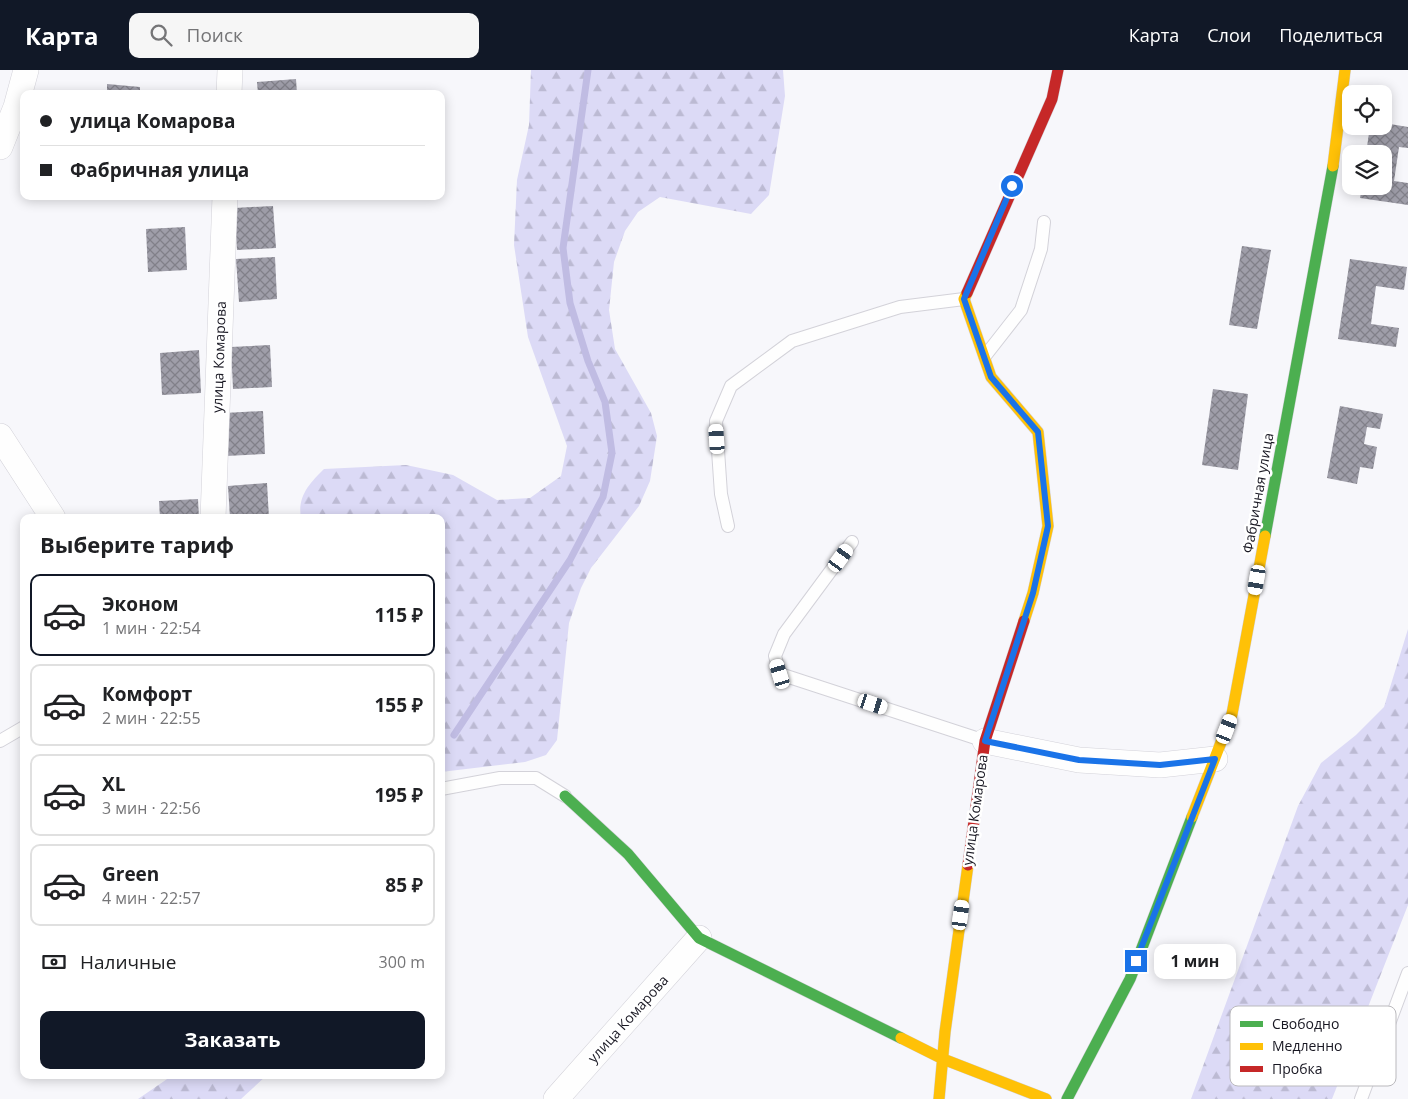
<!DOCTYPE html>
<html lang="ru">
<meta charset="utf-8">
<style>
body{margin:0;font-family:"Open Sans",sans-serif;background:#f6f6f6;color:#202124;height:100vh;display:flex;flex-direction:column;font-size:19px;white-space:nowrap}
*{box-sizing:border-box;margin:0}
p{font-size:16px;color:#757577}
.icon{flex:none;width:28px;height:28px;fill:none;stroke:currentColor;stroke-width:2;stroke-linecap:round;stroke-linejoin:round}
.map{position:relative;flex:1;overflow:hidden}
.side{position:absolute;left:20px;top:444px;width:425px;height:565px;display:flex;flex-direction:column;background:#fff;border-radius:10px;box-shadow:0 2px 12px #0003}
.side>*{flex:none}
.top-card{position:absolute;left:20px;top:20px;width:425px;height:110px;border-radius:10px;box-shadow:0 2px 12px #0003;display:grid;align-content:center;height:110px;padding:0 20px;background:#fff}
.buttons{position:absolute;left:1342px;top:15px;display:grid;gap:10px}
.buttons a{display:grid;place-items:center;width:50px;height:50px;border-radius:10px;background:#fff;box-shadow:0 2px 12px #0003;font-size:25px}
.end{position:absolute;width:22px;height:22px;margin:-11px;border:6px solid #1a73e8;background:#fff;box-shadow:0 0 0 2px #fff}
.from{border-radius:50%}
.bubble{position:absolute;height:35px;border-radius:10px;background:#fff;box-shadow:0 2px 12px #0003;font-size:16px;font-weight:700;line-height:35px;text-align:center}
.car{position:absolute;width:15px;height:30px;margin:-15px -8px;border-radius:6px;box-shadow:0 0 4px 1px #0007;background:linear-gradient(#fff 24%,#345 0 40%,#fff 0 76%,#345 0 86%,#fff 0)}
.top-card b{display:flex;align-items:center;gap:18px;height:48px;font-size:19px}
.top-card b+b{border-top:1px solid #e0e0e0}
.top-card i{width:12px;height:12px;background:#202124}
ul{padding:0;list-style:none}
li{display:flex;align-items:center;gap:15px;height:82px;margin:0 10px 8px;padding:0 10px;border:2px solid #e0e0e0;border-radius:10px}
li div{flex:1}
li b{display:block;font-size:19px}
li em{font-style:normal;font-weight:700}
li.active{border-color:#111827}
li>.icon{width:45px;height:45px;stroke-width:1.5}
h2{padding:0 20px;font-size:22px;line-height:60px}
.pay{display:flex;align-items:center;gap:12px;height:55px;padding:0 20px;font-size:19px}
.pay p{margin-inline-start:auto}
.cta{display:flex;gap:10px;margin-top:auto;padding:10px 20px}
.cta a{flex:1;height:58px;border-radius:10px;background:#111827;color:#fff;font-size:20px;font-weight:700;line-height:58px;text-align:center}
header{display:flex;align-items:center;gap:30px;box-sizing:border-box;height:70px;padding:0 25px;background:#111827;color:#fff}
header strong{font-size:24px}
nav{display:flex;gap:28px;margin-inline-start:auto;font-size:18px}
.search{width:350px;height:45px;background:#f6f6f6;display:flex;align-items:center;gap:12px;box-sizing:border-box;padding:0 18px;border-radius:10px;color:#757577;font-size:19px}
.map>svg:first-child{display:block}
.forest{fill:url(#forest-firs)}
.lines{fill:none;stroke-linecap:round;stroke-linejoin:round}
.stream{stroke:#c0bce3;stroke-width:7}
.building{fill:url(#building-cross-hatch)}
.lane-casing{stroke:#d3d2d9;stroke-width:14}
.street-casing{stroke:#d3d2d9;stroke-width:26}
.fast-casing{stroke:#d3d2d9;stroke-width:12}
.slow-casing{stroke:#d3d2d9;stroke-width:12}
.jam-casing{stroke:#d3d2d9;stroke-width:12}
.lane{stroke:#fefefe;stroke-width:12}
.street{stroke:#fefefe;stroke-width:25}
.fast{stroke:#4caf50;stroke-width:11}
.slow{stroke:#ffc107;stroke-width:11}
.jam{stroke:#c62828;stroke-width:11}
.route{stroke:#1a73e8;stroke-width:6}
.labels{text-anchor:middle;stroke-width:5;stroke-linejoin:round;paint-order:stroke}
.street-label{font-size:14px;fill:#181722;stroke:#fff}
.key{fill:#fff;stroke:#bab9bd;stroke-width:1}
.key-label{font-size:14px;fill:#181722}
</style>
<header>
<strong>Карта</strong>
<div class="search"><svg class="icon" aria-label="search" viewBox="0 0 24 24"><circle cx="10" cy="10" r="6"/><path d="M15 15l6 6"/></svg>Поиск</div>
<nav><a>Карта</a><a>Слои</a><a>Поделиться</a></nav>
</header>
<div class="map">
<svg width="1408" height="1029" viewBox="0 0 1408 1029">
<defs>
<pattern id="forest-firs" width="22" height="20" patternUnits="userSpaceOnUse" patternTransform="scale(1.25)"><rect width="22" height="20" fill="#dcdaf6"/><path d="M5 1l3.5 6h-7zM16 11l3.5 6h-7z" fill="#bcbad3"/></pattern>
<pattern id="building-cross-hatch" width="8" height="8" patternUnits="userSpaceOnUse" patternTransform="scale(1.25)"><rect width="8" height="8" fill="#9f9ea9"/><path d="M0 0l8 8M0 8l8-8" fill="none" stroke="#818089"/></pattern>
</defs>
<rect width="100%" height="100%" fill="#f7f7fb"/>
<path class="forest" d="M531,0H783L785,26L769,125L751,144L660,127L638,142L625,161L614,192L609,240L615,279L651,343L657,366L650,411L639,436L591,498L581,518L569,553L557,670L546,685L525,692L441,702V448H301C297,426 310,413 324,399L406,395L453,405L497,430L530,428L561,406L567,376L528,267L514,175L517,110L529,55Z
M1408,559V835L1332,1029H1191L1298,736L1321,693L1356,665L1384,637Z
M173,1005H267L241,1029H138Z"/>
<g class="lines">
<path class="stream" d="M454,665L570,490L603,427L612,383L605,332L588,291L570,233L563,178L588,0"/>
</g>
<path class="building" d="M296,9L297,24H258L257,12Z
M107,14L140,17V24H107Z
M1384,53L1408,57V78L1399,77L1394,111L1408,113V135L1360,128L1362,116H1384V84H1366L1370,56H1384Z
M273,136L276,178L237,180L234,138Z
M185,157L187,200L148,202L146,159Z
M1242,176L1271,180L1257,259L1229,255Z
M275,187L277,229L239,232L236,189Z
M1350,189L1407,197L1404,220L1376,216L1371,254L1399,258L1396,277L1338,269Z
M270,275L272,317L233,319L231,277Z
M199,280L201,323L162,325L160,283Z
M1213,319L1248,324L1238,400L1202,395Z
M1340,336L1383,344L1380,359L1367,357L1364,374L1377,377L1373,399L1360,397L1357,414L1327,408Z
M263,341L265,384L226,386L224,343Z
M267,413L269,448H230L228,416Z
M198,429L199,448H160L159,431Z"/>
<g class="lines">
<g class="lane-casing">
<path id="lane" d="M985,286L1021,240L1041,179L1044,152
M728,456L721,424L716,351L731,316L792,271L900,237L964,229
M852,472L784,564L775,586L780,604L985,671
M0,671L24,657
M441,719L500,708H536L565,726
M1361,1029L1408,903"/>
</g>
<g class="street-casing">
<path id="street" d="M229,24L230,0
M0,77L16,37L26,0
M0,366L53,448
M213,448L225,126
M985,671L1079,690L1160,695L1215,689
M556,1029L699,868"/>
</g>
<g class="fast-casing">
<path id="fast" d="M1265,466L1333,96
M565,726L628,784L699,868L901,968
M1067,1029L1130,909L1192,747"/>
</g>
<g class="slow-casing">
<path id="slow" d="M1333,96L1345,0
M967,223L964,229L991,307L1038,362L1048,456L1033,523L1024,551
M1192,747L1232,644L1265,466
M901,968L943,989L1046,1029
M939,1029L945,962L968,795"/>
</g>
<g class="jam-casing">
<path id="jam" d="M967,223L1052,29L1058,0
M968,795L985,671L1024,551"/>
</g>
<use href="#lane" class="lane"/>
<use href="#street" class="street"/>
<use href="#fast" class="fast"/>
<use href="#slow" class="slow"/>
<use href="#jam" class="jam"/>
</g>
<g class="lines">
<path class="route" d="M1012,116L964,229L991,307L1038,362L1048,456L1033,523L985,671L1079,690L1160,695L1215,689L1136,891"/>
</g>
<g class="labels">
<g class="street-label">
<text transform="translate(219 287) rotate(-88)" y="5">улица Комарова</text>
<text transform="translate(1258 423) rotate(-80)" y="5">Фабричная улица</text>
<text transform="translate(975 740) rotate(-82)" y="5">улица Комарова</text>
<text transform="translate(628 949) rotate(-48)" y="5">улица Комарова</text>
</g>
</g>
<rect x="1230" y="936" width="166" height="80" rx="8" class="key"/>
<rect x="1240" y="951" width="23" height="6" fill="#4caf50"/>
<rect x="1240" y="973" width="23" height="7" fill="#ffc107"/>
<rect x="1240" y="996" width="23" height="6" fill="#c62828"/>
<g class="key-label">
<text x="1272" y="959">Свободно</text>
<text x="1272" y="981">Медленно</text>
<text x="1272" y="1004">Пробка</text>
</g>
</svg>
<div class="buttons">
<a><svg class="icon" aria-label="locate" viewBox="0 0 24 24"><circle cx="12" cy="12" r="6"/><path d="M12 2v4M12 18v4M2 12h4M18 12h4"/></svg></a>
<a><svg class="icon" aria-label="layers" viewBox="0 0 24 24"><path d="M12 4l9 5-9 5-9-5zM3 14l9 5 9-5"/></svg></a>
</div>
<i class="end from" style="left:1012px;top:116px"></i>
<i class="end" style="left:1136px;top:891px"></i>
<div class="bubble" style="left:1154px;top:874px;width:82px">1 мин</div>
<i class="car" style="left:717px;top:369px;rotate:356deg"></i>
<i class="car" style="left:841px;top:488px;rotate:36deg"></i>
<i class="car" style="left:1257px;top:510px;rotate:190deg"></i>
<i class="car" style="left:780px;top:604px;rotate:343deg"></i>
<i class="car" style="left:873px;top:634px;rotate:108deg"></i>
<i class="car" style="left:1227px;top:659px;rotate:21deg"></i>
<i class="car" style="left:961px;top:845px;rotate:8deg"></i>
<div class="top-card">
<b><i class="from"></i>улица Комарова</b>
<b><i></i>Фабричная улица</b>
</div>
<section class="side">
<h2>Выберите тариф</h2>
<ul>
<li class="active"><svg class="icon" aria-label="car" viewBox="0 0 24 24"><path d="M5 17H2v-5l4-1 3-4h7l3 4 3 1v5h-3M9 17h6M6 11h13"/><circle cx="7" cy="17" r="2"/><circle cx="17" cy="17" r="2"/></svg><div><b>Эконом</b><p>1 мин · 22:54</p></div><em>115 ₽</em></li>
<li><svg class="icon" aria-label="car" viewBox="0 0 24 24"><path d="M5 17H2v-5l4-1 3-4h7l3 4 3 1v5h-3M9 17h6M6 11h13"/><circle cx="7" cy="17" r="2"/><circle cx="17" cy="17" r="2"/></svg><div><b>Комфорт</b><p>2 мин · 22:55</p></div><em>155 ₽</em></li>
<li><svg class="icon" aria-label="car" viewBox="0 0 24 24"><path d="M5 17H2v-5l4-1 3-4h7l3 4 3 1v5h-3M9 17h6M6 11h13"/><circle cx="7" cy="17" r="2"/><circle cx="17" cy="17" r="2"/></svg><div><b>XL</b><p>3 мин · 22:56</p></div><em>195 ₽</em></li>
<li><svg class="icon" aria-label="car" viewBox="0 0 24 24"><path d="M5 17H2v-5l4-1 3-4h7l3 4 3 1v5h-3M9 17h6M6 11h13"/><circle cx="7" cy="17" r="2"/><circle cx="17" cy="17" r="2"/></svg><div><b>Green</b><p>4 мин · 22:57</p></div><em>85 ₽</em></li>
</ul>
<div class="pay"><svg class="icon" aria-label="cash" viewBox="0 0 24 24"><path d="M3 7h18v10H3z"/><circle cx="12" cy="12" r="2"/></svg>Наличные<p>300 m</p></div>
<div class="cta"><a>Заказать</a></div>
</section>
</div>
